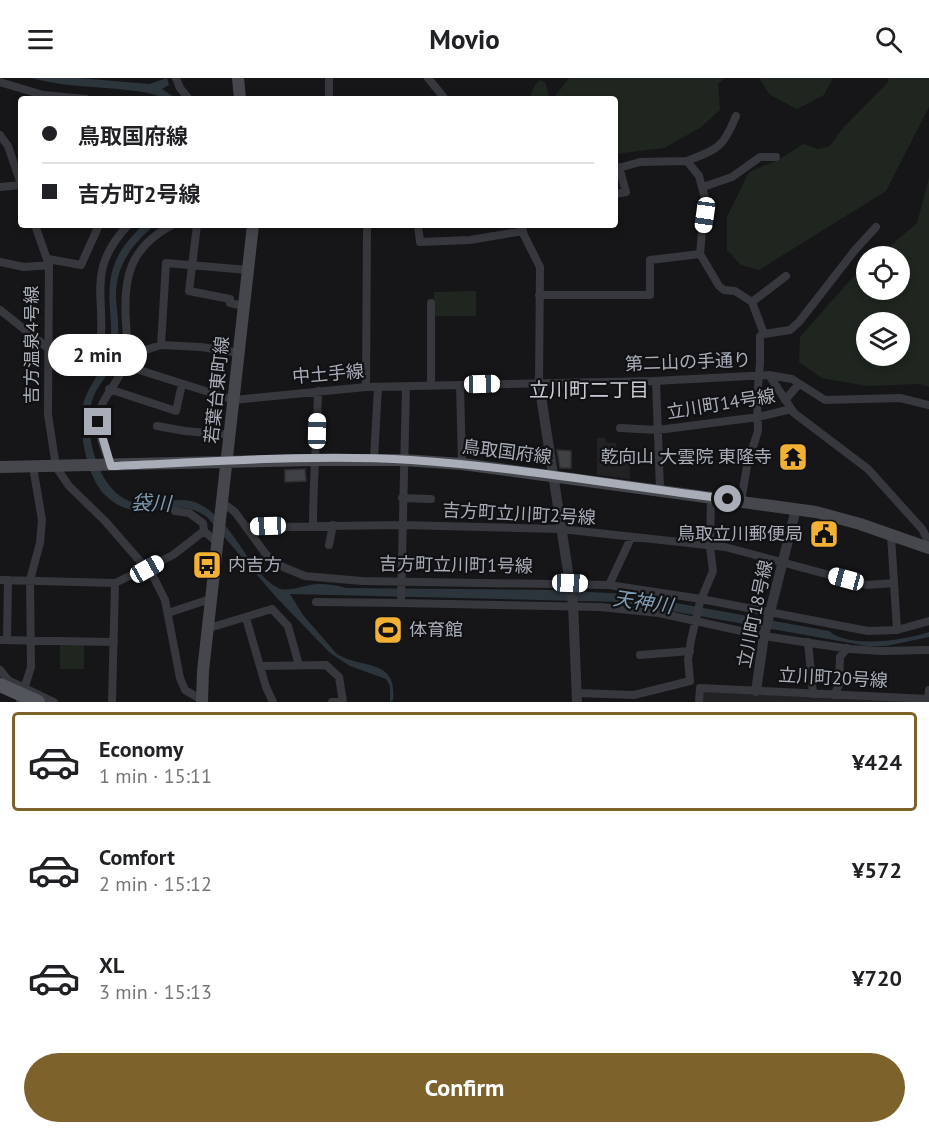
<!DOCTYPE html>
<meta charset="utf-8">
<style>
body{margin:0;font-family:"PT Sans","Noto Sans JP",sans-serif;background:#f2f2f2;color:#202124;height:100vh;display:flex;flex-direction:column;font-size:22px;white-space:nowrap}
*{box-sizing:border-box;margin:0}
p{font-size:20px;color:#757577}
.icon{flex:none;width:33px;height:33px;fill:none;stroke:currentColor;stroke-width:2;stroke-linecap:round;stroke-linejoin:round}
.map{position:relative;height:624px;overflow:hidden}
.drawer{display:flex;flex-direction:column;background:#fff;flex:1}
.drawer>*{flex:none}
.top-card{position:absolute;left:18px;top:18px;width:600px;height:132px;border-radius:6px;box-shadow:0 3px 9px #0003;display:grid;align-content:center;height:132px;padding:0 24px;background:#fff}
.controls{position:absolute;left:856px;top:168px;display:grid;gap:12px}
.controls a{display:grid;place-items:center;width:54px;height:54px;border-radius:50%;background:#fff;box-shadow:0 3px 9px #0003;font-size:30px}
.end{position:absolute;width:27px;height:27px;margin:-14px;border:8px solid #a8adb8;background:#111;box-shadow:0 0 0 3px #111}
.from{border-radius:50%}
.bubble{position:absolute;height:42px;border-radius:21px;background:#fff;box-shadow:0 3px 9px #0003;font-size:20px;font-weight:600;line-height:42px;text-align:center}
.car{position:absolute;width:18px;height:36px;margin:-18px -9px;border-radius:8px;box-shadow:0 0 4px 2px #0007;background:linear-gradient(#fff 24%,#345 0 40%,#fff 0 76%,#345 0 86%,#fff 0)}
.top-card b{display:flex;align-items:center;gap:21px;height:57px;font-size:22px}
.top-card b+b{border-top:2px solid #e0e0e0}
.top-card i{width:15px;height:15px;background:#202124}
ul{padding:10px 0 0;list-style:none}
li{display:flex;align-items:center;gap:18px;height:99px;margin:0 12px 9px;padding:0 12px;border:3px solid transparent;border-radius:6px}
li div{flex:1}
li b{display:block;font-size:22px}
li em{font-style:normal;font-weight:600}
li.selected{border-color:#7e622b}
li>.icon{width:54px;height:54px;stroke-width:1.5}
.button{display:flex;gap:12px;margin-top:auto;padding:12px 24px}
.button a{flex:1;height:69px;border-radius:36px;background:#7e622b;color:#fff;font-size:24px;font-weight:600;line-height:69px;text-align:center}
header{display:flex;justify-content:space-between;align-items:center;height:78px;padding:0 24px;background:#fff;font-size:27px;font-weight:600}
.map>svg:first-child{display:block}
.built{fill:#222225}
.green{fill:#1e261f;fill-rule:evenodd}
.water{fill:#2c353c}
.building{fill:#404145;stroke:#303034;stroke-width:1.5}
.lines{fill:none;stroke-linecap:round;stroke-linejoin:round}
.minor{stroke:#37383d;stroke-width:8}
.tertiary{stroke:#37383d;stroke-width:10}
.secondary{stroke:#45474d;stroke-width:12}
.primary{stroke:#53555c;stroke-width:14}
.route{stroke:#a8adb8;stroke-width:8}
.labels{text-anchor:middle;stroke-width:4.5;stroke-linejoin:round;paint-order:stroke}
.street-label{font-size:18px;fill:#a8adb8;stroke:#111113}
.poi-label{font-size:18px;fill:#a8adb8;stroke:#111113;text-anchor:end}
.neighbourhood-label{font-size:20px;fill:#c9ccd4;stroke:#111113}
.water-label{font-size:20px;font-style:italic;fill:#7f9bb3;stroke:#111113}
</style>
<header><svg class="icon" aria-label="menu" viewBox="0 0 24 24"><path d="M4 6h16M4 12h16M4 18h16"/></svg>Movio<svg class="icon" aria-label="search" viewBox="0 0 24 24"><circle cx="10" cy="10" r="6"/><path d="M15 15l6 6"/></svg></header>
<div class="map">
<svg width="929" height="624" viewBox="0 0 929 624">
<rect width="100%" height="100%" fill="#161618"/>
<path class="built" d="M597,360H605L606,364L616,365V376L630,377V401L597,397Z
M704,614L925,624H702Z"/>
<path class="green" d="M569,0H725L718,6L720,32L700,50L664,70L615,76V21H529L535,7L540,2L545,4L549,18H555Z
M759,0H833L824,17L797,31L770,17Z
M888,0H929V29L886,113L759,192L741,187L727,172V139L749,94L778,82L803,66L818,71L830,68L842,51L888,4Z
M929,100V309L919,306L867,308L822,300L799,284L800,259L853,199L867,188V212H900V178H879L917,145ZM867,244H900V278H867Z
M476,213V238H434V214Z
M60,565L84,566V591H60Z"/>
<path class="water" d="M32,0H79L149,6L167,0L169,7L162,11L177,21C163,21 150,14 136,13C99,8 68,10 32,0Z
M143,147H155C132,166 115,188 116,220C117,235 120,250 117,266C116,273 116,281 112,288C106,300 96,309 92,323C83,354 97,410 129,423C153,432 177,414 201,427C236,446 249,495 278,510C288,515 307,506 319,506C328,506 337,507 346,510L553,512L627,516L829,553C850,571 905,562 929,554V559L886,568H867L621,524L290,516L303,537L336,575C358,592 398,578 393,622L390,624V608L386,601L350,588L330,575L276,519L207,439C174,414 141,452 105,417C86,399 75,342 86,318C93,301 106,287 110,269C112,257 111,244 110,232C107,193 115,174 143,147Z"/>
<path class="building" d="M557,372L571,373V390H560Z
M305,391L306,403L285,404V392Z"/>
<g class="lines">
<path class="minor" d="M176,0L180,10L189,21
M329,0V21
M428,0L445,21
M0,4L43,17L86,21
M0,57L8,68L21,106
M687,83C719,70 723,70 736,38
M615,91L640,84L687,83L699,98L705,120L700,176L719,208L724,212L735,213L752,224L764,256L760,258V285L757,321L758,353L747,388L741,423
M0,109L21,107
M703,109L732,99L760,79H776
M615,116L626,114L619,89
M35,147L49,187L48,336L56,389L69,408L105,443L153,498L165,522L180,600L185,612L202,622
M197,147L189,213L230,221V225L244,228
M418,147L420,164L470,162L523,153
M519,147L540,189L539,305
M48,181L81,187L99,147
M0,184L24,189L49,187
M539,217H650V182L700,176
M752,224L786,198
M431,225V308
M0,232L49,271L98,279L234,322L366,309L654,303L769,297L794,335L868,391L922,451L929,464
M764,256L790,252L799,244L855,172L876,149
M161,267L166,185L248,192
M130,277C126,267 127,255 126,245C123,200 129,170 172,147
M98,279C110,221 82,197 128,147
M769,297L792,301L825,322L900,320L929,327
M656,303L660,412
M460,307L462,386
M366,309L367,147
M406,309L401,525L600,529L659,535L764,558L850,571L882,573L929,572
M109,311L176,333L182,306
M785,322L799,306
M157,348L185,353L231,357
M620,350L658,352L758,339L791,331
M374,381L378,309
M111,388C83,323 107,330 130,277L161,267L201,269L240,275
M402,420L431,421
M223,425L235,434L265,475L273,483L283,489L305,498L362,503L609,507L701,521L868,553L897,552L929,543
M175,433L189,435L203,445L204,453
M313,447C313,402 317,358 318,313
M246,449L402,447L561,451L725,469L867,507L894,505
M891,457L897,552
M329,467L333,447
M0,502L115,505L173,477L204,453L219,466
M609,507L631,460
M316,524L401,525
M168,535L213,520
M246,540L266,609L273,624
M209,550L272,531L288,548L299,587
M0,562L114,564
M7,562L8,502
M808,564L813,616
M640,577L690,573
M260,588L326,587L339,599L343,624
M0,592L8,602L54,624
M690,603L688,582L691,562L700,524L713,493L710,469L711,419
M700,610L929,621
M577,615L634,617L690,603
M834,617L839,607L840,579L847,570
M20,624L31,589L30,502L40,465L42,442L33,389
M112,624L115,505
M332,624H343
M699,624L700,610
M928,624L929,612"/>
<path class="tertiary" d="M539,305L573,526L577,624
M756,613L764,558L796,431"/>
<path class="secondary" d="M238,0L240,21
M0,389L315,382H403L462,386L816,434L860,446L929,470
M202,624L203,593L253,147"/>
<path class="primary" d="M0,607L38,624"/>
</g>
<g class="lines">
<path class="route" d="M98,344L111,388C208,384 314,376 411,382C517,389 622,408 728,421"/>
</g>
<defs>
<g id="temple-square" transform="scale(1.5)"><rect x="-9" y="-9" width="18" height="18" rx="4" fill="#f2b134" stroke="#111113"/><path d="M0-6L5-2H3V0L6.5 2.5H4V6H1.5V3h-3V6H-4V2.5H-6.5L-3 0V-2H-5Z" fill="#111"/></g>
<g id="civic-square" transform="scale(1.5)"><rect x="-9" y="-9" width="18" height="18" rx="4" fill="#f2b134" stroke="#111113"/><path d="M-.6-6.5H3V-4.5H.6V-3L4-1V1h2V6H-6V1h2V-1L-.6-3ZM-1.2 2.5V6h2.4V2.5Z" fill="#111"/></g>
<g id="bus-square" transform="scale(1.5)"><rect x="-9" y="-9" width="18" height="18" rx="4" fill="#f2b134" stroke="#111113"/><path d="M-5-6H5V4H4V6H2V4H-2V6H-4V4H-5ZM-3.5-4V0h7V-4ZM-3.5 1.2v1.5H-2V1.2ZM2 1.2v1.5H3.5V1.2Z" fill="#111"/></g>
<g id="stadium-square" transform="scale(1.5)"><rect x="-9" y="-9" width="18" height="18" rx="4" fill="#f2b134" stroke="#111113"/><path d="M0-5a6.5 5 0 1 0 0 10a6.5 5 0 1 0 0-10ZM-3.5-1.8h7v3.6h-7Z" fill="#111"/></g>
</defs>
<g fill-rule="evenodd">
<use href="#temple-square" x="793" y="379"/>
<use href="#civic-square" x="824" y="456"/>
<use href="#bus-square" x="207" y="487"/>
<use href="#stadium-square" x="388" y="552"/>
</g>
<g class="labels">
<g class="street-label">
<text transform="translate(32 267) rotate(-90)" y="6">吉方温泉4号線</text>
<text transform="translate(688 284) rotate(-2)" y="6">第二山の手通り</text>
<text transform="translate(328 296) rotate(-5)" y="6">中土手線</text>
<text transform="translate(217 312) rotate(-84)" y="6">若葉台東町線</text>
<text transform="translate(721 326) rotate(-9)" y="6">立川町14号線</text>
<text transform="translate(507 374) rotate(7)" y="6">鳥取国府線</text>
<text transform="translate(519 436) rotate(3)" y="6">吉方町立川町2号線</text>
<text transform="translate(456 487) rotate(1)" y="6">吉方町立川町1号線</text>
<text transform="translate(755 536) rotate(-78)" y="6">立川町18号線</text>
<text transform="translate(833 600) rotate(3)" y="6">立川町20号線</text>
</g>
<g class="poi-label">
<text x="772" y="385">乾向山 大雲院 東隆寺</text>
<text x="803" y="462">鳥取立川郵便局</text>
<text x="228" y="493" text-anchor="start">内吉方</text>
<text x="409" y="558" text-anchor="start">体育館</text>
</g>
<g class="neighbourhood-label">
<text x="589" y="319">立川町二丁目</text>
</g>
<g class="water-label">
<text transform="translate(151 425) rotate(2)" y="7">袋川</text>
<text transform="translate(643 524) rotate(8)" y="7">天神川</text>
</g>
</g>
</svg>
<div class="controls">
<a><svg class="icon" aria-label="locate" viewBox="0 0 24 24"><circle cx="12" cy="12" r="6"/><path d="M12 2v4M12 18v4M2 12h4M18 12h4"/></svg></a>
<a><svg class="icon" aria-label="layers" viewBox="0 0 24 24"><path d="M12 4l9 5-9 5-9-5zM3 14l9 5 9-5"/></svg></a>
</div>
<i class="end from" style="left:728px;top:421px"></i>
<i class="end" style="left:98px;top:344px"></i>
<div class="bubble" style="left:48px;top:256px;width:99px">2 min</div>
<i class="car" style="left:705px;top:137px;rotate:188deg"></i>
<i class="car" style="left:482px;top:306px;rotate:89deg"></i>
<i class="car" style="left:317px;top:353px;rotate:1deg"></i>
<i class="car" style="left:268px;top:448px;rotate:268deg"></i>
<i class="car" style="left:147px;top:491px;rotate:61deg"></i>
<i class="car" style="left:846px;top:501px;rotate:285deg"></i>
<i class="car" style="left:570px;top:505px;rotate:92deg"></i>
<div class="top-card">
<b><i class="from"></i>鳥取国府線</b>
<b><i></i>吉方町2号線</b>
</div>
</div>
<section class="drawer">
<ul>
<li class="selected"><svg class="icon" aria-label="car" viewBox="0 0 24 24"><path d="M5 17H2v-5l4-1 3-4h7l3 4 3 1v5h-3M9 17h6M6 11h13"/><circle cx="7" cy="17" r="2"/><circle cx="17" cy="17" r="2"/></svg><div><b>Economy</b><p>1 min · 15:11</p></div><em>¥424</em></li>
<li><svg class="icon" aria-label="car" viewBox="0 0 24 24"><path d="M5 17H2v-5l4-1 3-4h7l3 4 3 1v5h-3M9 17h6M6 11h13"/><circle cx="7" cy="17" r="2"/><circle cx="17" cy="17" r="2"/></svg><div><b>Comfort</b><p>2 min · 15:12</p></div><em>¥572</em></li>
<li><svg class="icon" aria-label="car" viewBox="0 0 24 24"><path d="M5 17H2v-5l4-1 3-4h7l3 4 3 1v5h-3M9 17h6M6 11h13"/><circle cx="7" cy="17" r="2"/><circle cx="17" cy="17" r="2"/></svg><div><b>XL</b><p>3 min · 15:13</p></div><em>¥720</em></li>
</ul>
<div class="button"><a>Confirm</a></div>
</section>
